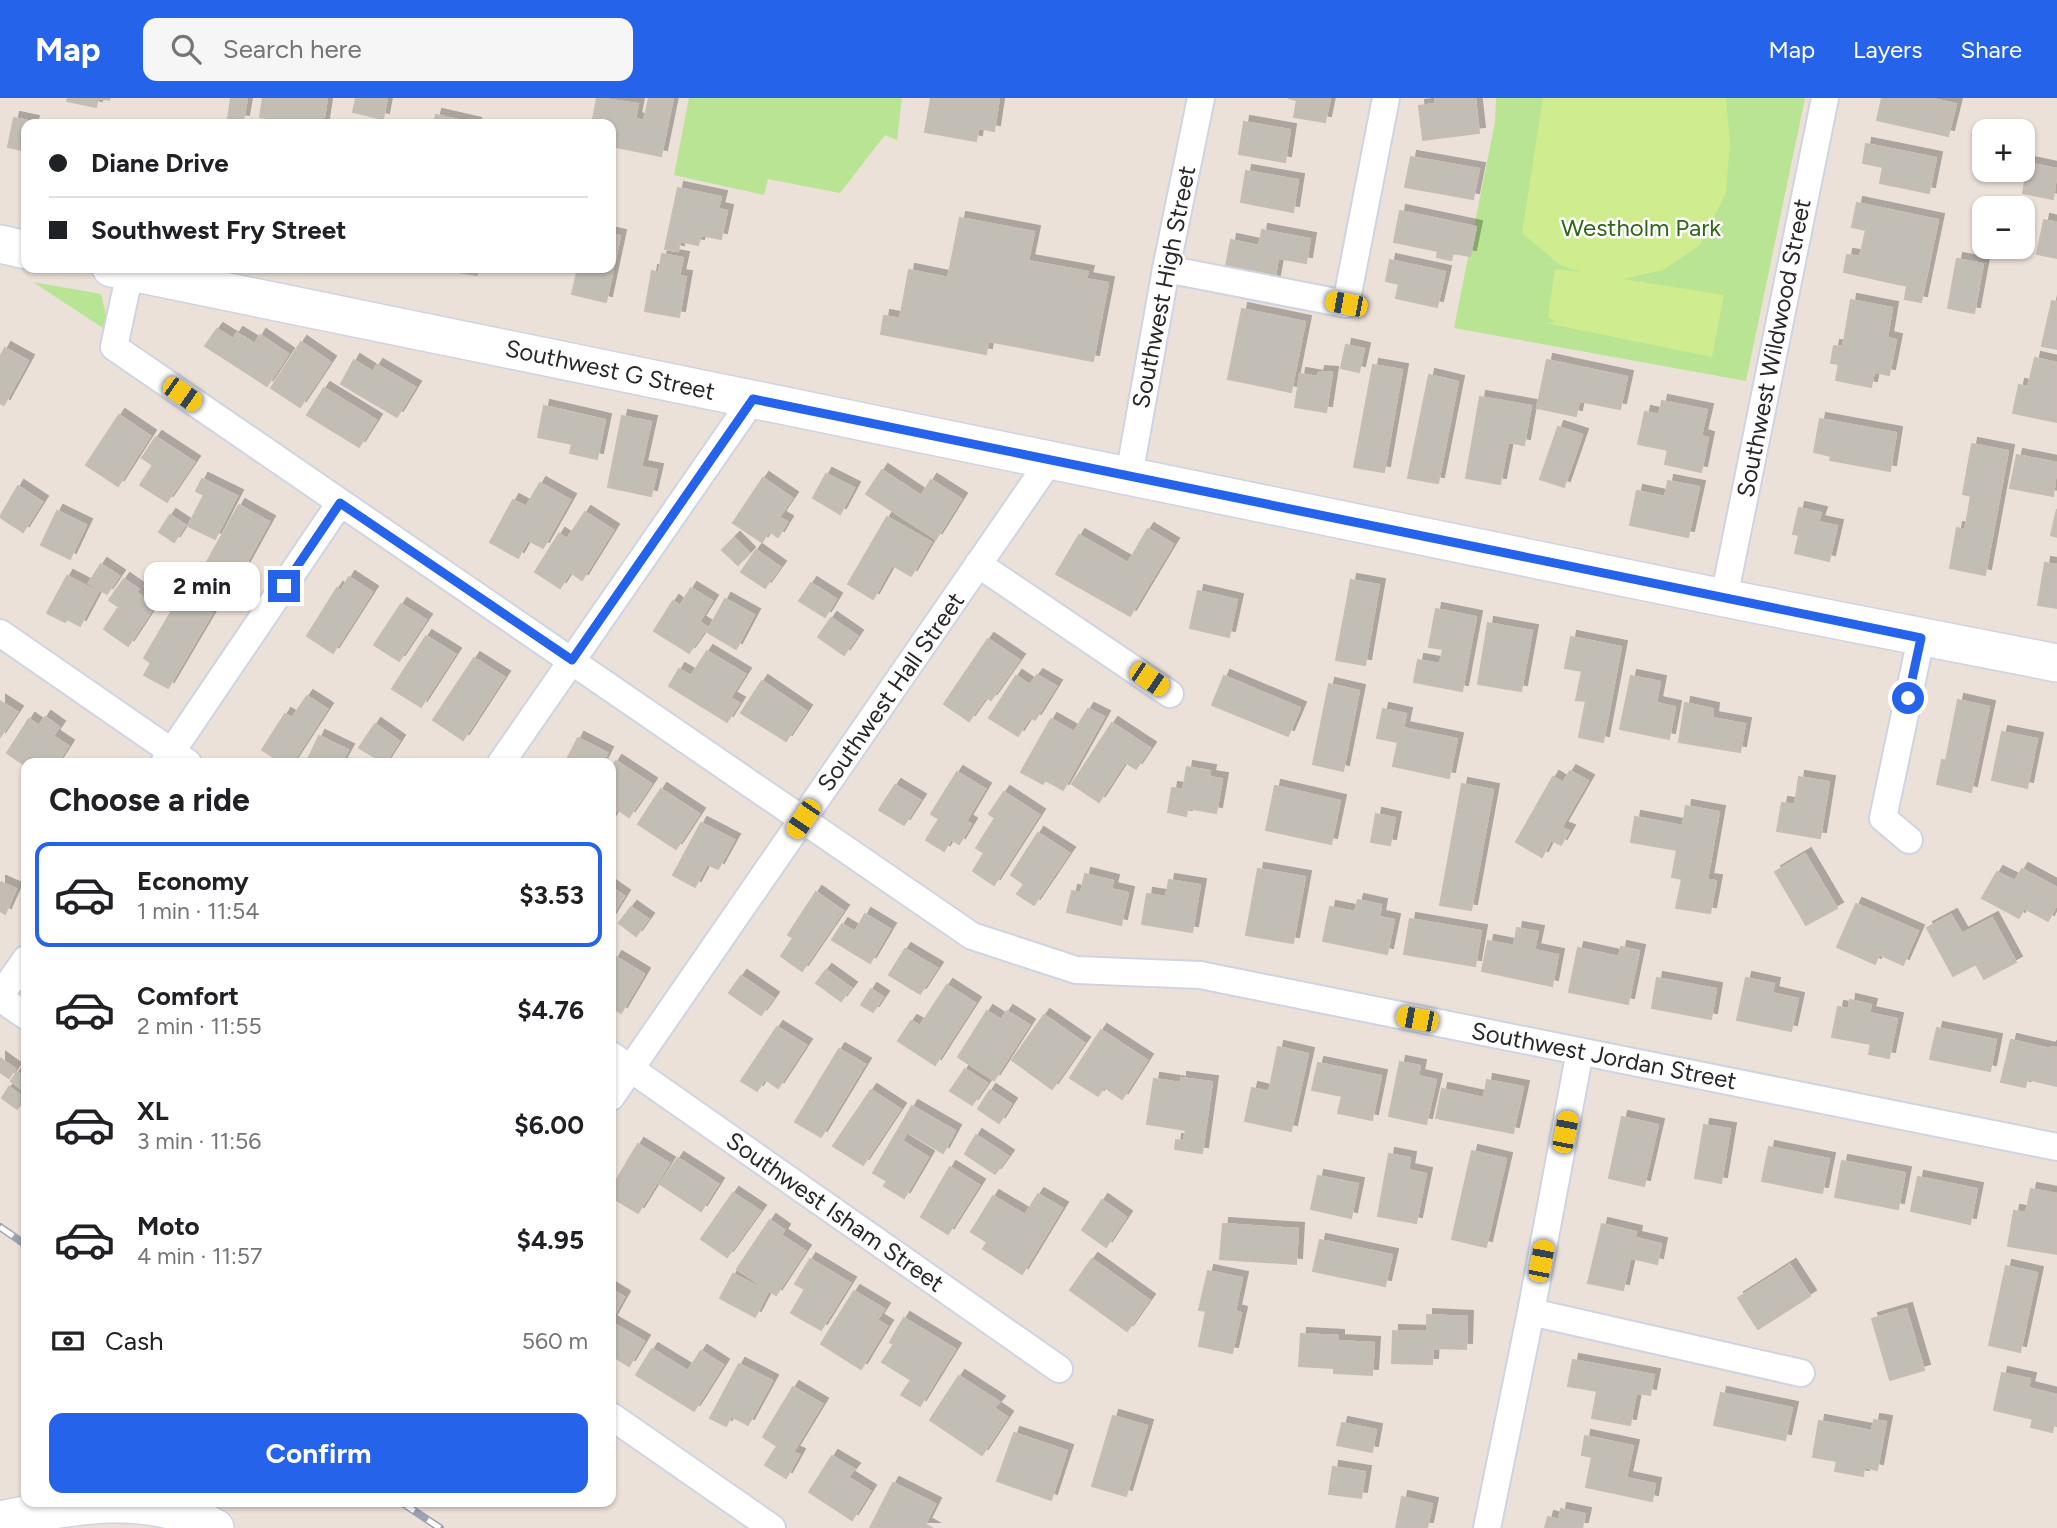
<!DOCTYPE html>
<meta charset="utf-8">
<style>
body{margin:0;font-family:Figtree,sans-serif;background:#f6f6f6;color:#202124;height:100vh;display:flex;flex-direction:column;font-size:26px;white-space:nowrap}
*{box-sizing:border-box;margin:0}
p{font-size:23px;color:#757577}
.icon{flex:none;width:38px;height:38px;fill:none;stroke:currentColor;stroke-width:2;stroke-linecap:round;stroke-linejoin:round}
.map{position:relative;flex:1;overflow:hidden}
.side{position:absolute;left:21px;top:660px;width:595px;height:749px;display:flex;flex-direction:column;background:#fff;border-radius:14px;box-shadow:0 2px 5px #0004}
.side>*{flex:none}
.top-card{position:absolute;left:21px;top:21px;width:595px;height:154px;border-radius:14px;box-shadow:0 2px 5px #0004;display:grid;align-content:center;height:154px;padding:0 28px;background:#fff}
.fabs{position:absolute;left:1972px;top:21px;display:grid;gap:14px}
.fabs a{display:grid;place-items:center;width:63px;height:63px;border-radius:14px;background:#fff;box-shadow:0 2px 5px #0004;font-size:35px}
.end{position:absolute;width:32px;height:32px;margin:-16px;border:9px solid #2563eb;background:#fff;box-shadow:0 0 0 4px #fff}
.from{border-radius:50%}
.bubble{position:absolute;height:49px;border-radius:14px;background:#fff;box-shadow:0 2px 5px #0004;font-size:23px;font-weight:700;line-height:49px;text-align:center}
.car{position:absolute;width:21px;height:42px;margin:-21px -10px;border-radius:9px;box-shadow:0 0 5px 2px #0007;background:linear-gradient(#f5c518 24%,#345 0 40%,#f5c518 0 76%,#345 0 86%,#f5c518 0)}
.top-card b{display:flex;align-items:center;gap:24px;height:66px;font-size:26px}
.top-card b+b{border-top:2px solid #e0e0e0}
.top-card i{width:18px;height:18px;background:#202124}
ul{padding:0;list-style:none}
li{display:flex;align-items:center;gap:21px;height:105px;margin:0 14px 10px;padding:0 14px;border:4px solid transparent;border-radius:14px}
li div{flex:1}
li b{display:block;font-size:26px}
li em{font-style:normal;font-weight:700}
li.selected{border-color:#2563eb}
li>.icon{width:63px;height:63px;stroke-width:1.5}
h2{padding:0 28px;font-size:32px;line-height:84px}
.pay{display:flex;align-items:center;gap:18px;height:77px;padding:0 28px;font-size:26px}
.pay p{margin-inline-start:auto}
.action{display:flex;gap:14px;margin-top:auto;padding:14px 28px}
.action a{flex:1;height:80px;border-radius:14px;background:#2563eb;color:#fff;font-size:28px;font-weight:700;line-height:80px;text-align:center}
header{display:flex;align-items:center;gap:42px;box-sizing:border-box;height:98px;padding:0 35px;background:#2563eb;color:#fff}
header strong{font-size:33px}
nav{display:flex;gap:38px;margin-inline-start:auto;font-size:24px}
.search{width:490px;height:63px;background:#f6f6f6;display:flex;align-items:center;gap:18px;box-sizing:border-box;padding:0 24px;border-radius:14px;color:#757577;font-size:26px}
.map>svg:first-child{display:block}
.green{fill:#b8e493}
.pitch{fill:#cfec8f}
.building{fill:#c2bdb5;stroke:#c6bdb3;stroke-width:2;filter:url(#shadow)}
.lines{fill:none;stroke-linecap:round;stroke-linejoin:round}
.street-casing{stroke:#ced4e2;stroke-width:30}
.secondary-casing{stroke:#ced4e2;stroke-width:40}
.street{stroke:#fff;stroke-width:26}
.secondary{stroke:#fff;stroke-width:37}
.rail-casing{stroke:#9ca2b3;stroke-width:8}
.rail{stroke:#fff;stroke-width:5;stroke-dasharray:16;stroke-linecap:butt}
.route{stroke:#2563eb;stroke-width:9}
.labels{text-anchor:middle;stroke-width:5;stroke-linejoin:round;paint-order:stroke}
.park-label{font-size:24px;fill:#316617;stroke:#fff}
.street-label{font-size:24px;fill:#282828;stroke:#fff}
</style>
<header>
<strong>Map</strong>
<div class="search"><svg class="icon" aria-label="search" viewBox="0 0 24 24"><circle cx="10" cy="10" r="6"/><path d="M15 15l6 6"/></svg>Search here</div>
<nav><a>Map</a><a>Layers</a><a>Share</a></nav>
</header>
<div class="map">
<svg width="2057" height="1430" viewBox="0 0 2057 1430">
<defs>
<filter id="shadow"><feDropShadow dx="6" dy="-6" stdDeviation="0" flood-color="#0004"/></filter>
</defs>
<rect width="100%" height="100%" fill="#ebe1d9"/>
<path class="green" d="M689,0H902L897,42L885,37L840,95L768,81L764,97L674,77Z
M1496,0H1805L1746,283L1454,230L1495,24Z
M33,184L101,196L110,234H109Z"/>
<path class="pitch" d="M1543,0H1726L1730,44L1726,95L1700,147L1663,172L1623,181L1724,197L1712,259L1545,225L1556,224L1548,219L1555,171L1581,174L1560,167L1522,135Z"/>
<path class="building" d="M68,0H110L109,2L98,0L96,9L67,3Z
M231,0H247L243,23L228,21Z
M263,0H327L323,26H302L260,19Z
M356,0H387L383,21L353,14Z
M597,0L638,6L635,21L644,23L649,0H673L661,58L611,48V26H592Z
M931,0H999L994,33L978,30L976,43L925,34Z
M1288,0H1330L1325,24L1294,19L1297,2Z
M1435,0H1475L1479,35L1423,42L1419,8L1436,6Z
M1882,0H1928L1956,6L1948,38L1877,22Z
M436,17L476,26H434Z
M14,20L33,24L32,26H26V53L8,49Z
M1244,24L1290,32L1285,64L1239,56Z
M1866,46L1936,60L1929,95L1880,85L1883,69L1863,65Z
M1411,59L1479,71L1473,101L1405,89Z
M2028,65L2057,71L2053,101L2023,95Z
M1246,73L1298,82L1293,114L1241,104Z
M678,90L721,99L718,111L727,113L721,141L701,137L698,147L680,143L678,153L665,151Z
M1857,105L1938,122L1921,204L1905,201L1907,188L1844,174L1847,157L1860,159L1866,132L1852,129Z
M1400,113L1476,129L1470,158L1453,155L1451,162L1437,159L1438,153L1394,144Z
M960,120L1034,134L1028,163L1088,174L1086,181L1108,185L1093,263L988,243L986,256L881,236L884,218L900,221L909,172L948,180Z
M2044,122L2057,125V160L2037,156Z
M1262,132L1310,141L1306,165L1278,160L1274,183L1225,173L1231,142L1259,148Z
M611,136L620,138L606,204L572,196L578,170H611Z
M662,156L683,160L679,178L686,179L679,219L645,213L652,173L659,175Z
M1957,161L1983,166L1974,215L1948,210Z
M1390,162L1445,174L1437,209L1396,200L1399,186L1386,183Z
M434,170H478L477,177Z
M1851,202L1892,210L1887,240L1896,242L1889,277L1874,274L1871,289L1836,282L1839,266L1831,265L1834,248L1843,249Z
M2052,203L2057,204V251L2042,248Z
M1242,211L1305,224L1291,294L1228,281Z
M217,231L233,241L237,235L255,246L260,237L288,256L267,288L205,248Z
M301,244L330,264L300,309L271,290Z
M1346,247L1364,251L1359,274L1341,270Z
M5,250L28,263L4,307L0,305V259Z
M2035,260L2057,265V324L2013,315L2019,287L2028,289Z
M354,262L373,274L377,267L415,289L397,319L341,286Z
M1547,262L1627,279L1620,311L1579,303L1576,318L1537,310Z
M1373,267L1402,272L1384,374L1354,369Z
M1319,274L1332,275L1326,314L1295,309L1300,276L1318,279Z
M1429,277L1458,284L1438,385L1408,380Z
M324,290L376,322L359,349L307,317Z
M1480,299L1531,308L1524,347L1508,344L1500,386L1466,380Z
M1662,303L1707,312L1701,338L1708,340L1701,374L1665,366L1668,352L1638,346L1645,314L1659,317Z
M544,308L605,322L597,361L570,355L572,346L538,339Z
M119,317L150,338L118,388L86,367Z
M622,318L651,324L641,369L657,372L651,398L608,389Z
M1820,321L1896,335L1890,373L1830,362L1831,358L1814,354Z
M1558,329L1582,337L1564,389L1540,381Z
M156,339L194,364L167,404L140,387L153,367L142,360Z
M1972,346L2008,353L1985,477L1950,470L1957,430L1965,432L1971,398L1963,396Z
M2017,357L2057,365L2053,398L2010,390Z
M882,372L921,398L931,382L961,401L936,441L866,396Z
M826,376L854,390L840,416L813,400Z
M763,380L792,400L779,419L787,424L778,439L769,433L762,444L733,425Z
M202,381L237,398L215,441L188,428L204,397L196,393Z
M1668,383L1699,389L1688,439L1630,427L1637,393L1665,399Z
M540,385L570,402L543,450L528,442L518,460L490,444L513,402L526,409Z
M18,388L42,404L23,434L0,419Z
M239,407L269,424L244,469L234,463L224,480L204,469Z
M1799,410L1821,415L1818,424L1837,428L1829,463L1795,455L1799,437L1793,436Z
M2057,411V439L2051,437Z
M57,413L86,427L70,461L41,447Z
M585,414L613,432L582,482L570,474L560,490L535,474L559,436L567,441Z
M170,417L185,427L174,444L159,434Z
M887,419L931,444L911,478L892,467L873,501L848,486Z
M1148,431L1173,446L1130,518L1056,476L1079,437L1128,465Z
M734,440L749,455L738,467L722,452Z
M756,452L780,469L765,490L741,474Z
M2045,465L2057,467V510L2038,507Z
M101,466L119,478L107,496L89,485Z
M67,478L98,494L80,528L67,521L65,524L47,515Z
M349,479L372,494L333,555L307,538L337,490L341,493Z
M124,481L138,491L123,512L109,502Z
M1351,482L1379,487L1365,567L1336,562Z
M811,485L836,501L825,519L799,503Z
M691,490L712,503L699,524L707,529L689,555L654,533L673,503L680,508Z
M1198,493L1237,502L1229,539L1190,530Z
M137,495L155,507L128,548L104,531L118,510L124,514Z
M181,497L212,515L168,590L144,577L151,565L144,560Z
M725,501L754,517L736,551L707,534Z
M401,506L426,522L399,563L374,547Z
M1436,511L1476,519L1462,593L1414,584L1418,562L1440,566L1443,551L1429,549Z
M831,520L857,538L844,557L818,539Z
M1488,525L1532,533L1521,593L1478,586Z
M426,538L455,556L421,609L392,591Z
M1571,539L1621,549L1603,644L1579,639L1586,603L1576,602L1582,573L1565,570Z
M988,541L1019,562L991,602L986,599L969,623L944,606Z
M707,553L745,576L730,600L739,605L727,624L669,588L679,571L691,578Z
M474,560L504,579L463,642L433,622Z
M1037,577L1056,588L1035,622L1030,619L1018,638L989,620L1016,578L1030,587Z
M1224,578L1300,610L1288,638L1212,607Z
M1631,578L1660,584L1656,605L1675,609L1669,641L1620,631Z
M762,583L806,613L786,643L741,615Z
M1329,586L1359,593L1343,673L1313,666Z
M307,598L327,611L292,665H283L262,652L285,616L292,620Z
M1958,602L1989,609L1971,694L1937,686L1942,662L1946,663Z
M0,603L17,614L0,639Z
M1685,605L1713,611L1712,620L1745,626L1740,654L1679,644Z
M1088,611L1104,619L1063,692L1045,682L1043,686L1021,674L1051,621L1074,634Z
M1383,611L1406,616L1403,630L1457,641L1449,680L1393,668L1398,644L1377,640Z
M45,619L59,629L53,638L68,648L57,665H46L39,660L36,665H26V668L7,655L29,621L39,628Z
M1112,625L1150,650L1136,671L1125,664L1099,704L1072,686Z
M375,626L399,643L385,665L359,650Z
M2002,634L2037,641L2027,690L1992,682Z
M319,638L348,652L341,665H306Z
M578,640L607,655L602,665H565Z
M616,663L651,686L629,719L617,711L611,721V671Z
M1187,669L1210,673L1209,679L1222,681L1216,715L1188,710L1186,718L1168,714L1172,690L1183,692Z
M1570,673L1588,683L1561,730L1569,733L1561,747L1551,742L1542,759L1516,744L1553,679L1563,685Z
M957,674L985,691L966,723L971,726L959,746L951,741L944,753L926,742L939,721L931,716Z
M1799,679L1829,684L1820,740L1777,733L1782,705L1795,707Z
M1462,686L1493,692L1471,812L1440,807Z
M895,687L920,702L904,727L879,712Z
M1275,688L1340,703L1331,746L1266,732Z
M661,691L699,716L676,751L638,726Z
M1004,694L1039,717L994,787L973,773L984,755L976,750L995,720L989,716Z
M1686,708L1719,714L1707,782L1716,783L1710,815L1676,810L1682,781L1672,779L1677,752L1631,744L1635,719L1683,728Z
M1376,716L1395,720L1390,747L1371,744Z
M701,725L734,742L718,771L707,766L695,789L673,777Z
M1038,735L1069,755L1034,807L1017,796L1024,786L1011,777Z
M1805,756L1837,810L1806,827L1775,774Z
M1258,771L1305,779L1293,845L1246,837Z
M2022,771L2057,790V806L2048,823L2024,810L2019,820L1982,800L1997,774L2015,783Z
M1085,776L1113,783L1111,791L1128,795L1121,827L1067,814L1072,793L1081,795Z
M1169,782L1200,787L1192,834L1142,826L1147,796L1166,799Z
M0,784L16,791L5,816L0,813Z
M611,789L624,798L611,819Z
M816,794L843,813L802,873L781,858L793,840L788,837Z
M1358,802L1381,807L1379,819L1394,822L1387,856L1323,843L1330,809L1355,814Z
M1856,806L1918,833L1903,867L1879,856L1875,866L1837,849Z
M631,809L648,821L636,838L619,825Z
M865,816L890,831L870,865L832,842L842,826L855,834Z
M1951,817L1962,836L1992,820L2016,864L1984,881L1976,866L1953,878L1927,830Z
M1410,821L1481,833L1475,868L1404,856Z
M1517,830L1538,834L1534,852L1558,857L1552,888L1482,873L1488,843L1514,848Z
M1621,849L1639,853L1628,906L1569,894L1578,850L1619,859Z
M905,851L937,870L920,896L889,877Z
M616,859L644,876L621,915L611,909V868Z
M826,872L851,890L841,903L816,885Z
M741,878L773,900L761,917L729,895Z
M1657,880L1716,891L1711,921L1652,910Z
M1746,880L1774,886L1772,895L1798,901L1791,933L1737,922Z
M947,887L975,905L935,967L898,943L911,923L920,928Z
M871,891L883,899L873,914L861,907Z
M1850,902L1871,907L1869,915L1897,921L1889,960L1869,956L1871,946L1832,939L1838,909L1849,911Z
M987,913L1001,922L1007,913L1029,927L994,982L958,959Z
M1044,917L1084,945L1052,991L1012,962Z
M777,929L806,947L778,990L765,981L757,993L741,983Z
M1937,930L1996,942L1990,973L1930,961Z
M1101,932L1147,962L1122,1001L1104,989L1098,998L1070,980Z
M2011,942L2050,951L2051,949L2057,950V988L2027,981L2025,989L2001,984Z
M1278,949L1308,956L1291,1033L1245,1023L1252,990L1269,994Z
M839,951L865,966L821,1039L795,1024Z
M0,960L15,971L9,980L0,974Z
M1400,964L1420,968L1418,978L1436,982L1426,1026L1389,1018Z
M1318,965L1381,978L1372,1022L1338,1015L1342,998L1312,992Z
M965,971L987,985L972,1007L950,993Z
M17,974L26,980V994L11,983Z
M1181,980L1212,984L1202,1055L1175,1051L1176,1042L1184,1043L1186,1032L1147,1026L1154,981L1181,985Z
M1487,982L1523,989L1513,1035L1436,1020L1442,991L1484,1000Z
M9,989L25,1001L17,1011L2,1000Z
M871,992L900,1011L863,1067L833,1048Z
M990,992L1011,1006L999,1025L978,1011Z
M912,1008L955,1033L943,1055L907,1034L902,1043L928,1059L904,1100L884,1088L887,1083L873,1075Z
M1622,1019L1658,1027L1644,1088L1609,1080Z
M1704,1027L1730,1031L1721,1085L1695,1080Z
M976,1037L1008,1058L995,1076L965,1056Z
M638,1046L669,1065L638,1115L611,1099V1091Z
M1769,1049L1829,1061L1822,1095L1762,1083Z
M1472,1053L1506,1061L1486,1149L1452,1141Z
M1389,1056L1410,1060L1408,1072L1426,1076L1416,1125L1378,1118Z
M678,1060L718,1086L701,1113L660,1086Z
M1842,1063L1905,1075L1898,1111L1835,1099Z
M950,1069L979,1087L948,1136L921,1119Z
M1318,1078L1358,1086L1351,1120L1311,1111Z
M1918,1079L1977,1091L1970,1126L1911,1113Z
M2031,1091L2057,1096V1156L2008,1148L2014,1113L2026,1115Z
M733,1095L760,1113L727,1159L701,1141Z
M1038,1096L1062,1110L1022,1176L983,1151L987,1144L971,1134L993,1098L1025,1117Z
M1102,1102L1126,1119L1106,1149L1082,1132Z
M770,1122L784,1132L781,1137L805,1153L776,1197L737,1171Z
M1223,1126L1298,1131L1296,1166L1220,1161Z
M1602,1126L1636,1134L1623,1192L1588,1185Z
M1636,1140L1661,1146L1657,1166L1631,1160Z
M1320,1142L1392,1157L1385,1188L1313,1173Z
M810,1161L850,1185L821,1232L791,1215L805,1191L795,1186Z
M1092,1161L1149,1202L1127,1233L1070,1192Z
M1790,1167L1810,1198L1758,1231L1738,1200Z
M2006,1168L2037,1175L2020,1254L1989,1247Z
M1208,1173L1242,1180L1235,1213L1241,1215L1232,1255L1199,1248L1206,1213L1199,1212Z
M733,1176L768,1194L755,1219L720,1200Z
M611,1191L624,1199L611,1222Z
M854,1193L884,1211L877,1222L887,1228L861,1271L821,1246Z
M1906,1211L1924,1272L1890,1282L1872,1221Z
M1427,1217L1467,1219L1466,1251L1433,1250L1432,1266L1392,1265L1393,1233L1427,1234Z
M904,1220L955,1251L920,1308L901,1297L911,1282L882,1264L894,1246L890,1244Z
M611,1224L644,1243L629,1268L611,1257Z
M1301,1236L1338,1238V1243L1374,1245L1372,1277L1334,1275V1270L1299,1268Z
M652,1251L688,1273L701,1253L723,1267L694,1313L636,1277Z
M1573,1262L1654,1277L1650,1297L1636,1295L1630,1327L1592,1320L1597,1293L1568,1288Z
M739,1266L772,1283L748,1327L731,1318L726,1328L710,1320Z
M2002,1275L2030,1281L2028,1290L2057,1297V1327L2054,1326L2052,1334L2031,1329L2033,1321L1994,1312Z
M959,1278L999,1304L994,1310L1007,1319L982,1357L930,1322Z
M793,1289L822,1306L793,1354L799,1357L786,1380L765,1367L777,1348L763,1339Z
M1721,1295L1792,1310L1785,1342L1714,1327Z
M1113,1318L1147,1328L1126,1398L1092,1388Z
M1874,1322L1886,1324L1877,1372L1864,1369L1863,1378L1835,1373L1837,1363L1813,1359L1819,1323L1872,1333Z
M1342,1325L1376,1332L1372,1354L1337,1347Z
M1014,1335L1067,1353L1051,1402L997,1383Z
M1585,1338L1633,1348L1626,1380L1655,1386L1652,1403L1586,1389L1592,1359L1582,1357Z
M832,1358L854,1371L848,1379L870,1393L852,1422L809,1394Z
M1333,1369L1365,1374L1361,1400L1329,1396Z
M893,1385L935,1406L925,1426L932,1430H870Z
M1402,1399L1432,1406L1427,1430H1396Z
M1561,1411L1585,1416L1582,1430H1545L1548,1419L1559,1422Z"/>
<g class="lines">
<g class="street-casing">
<path id="street" d="M1166,171L1346,206L1386,0
M130,174L114,249L972,838L1076,872L1200,877L2057,1049
M1129,378L1166,171L1201,0
M978,466L1170,596
M1724,500L1825,0
M0,535L188,665
M164,665L340,405
M501,665L753,301
M1909,742L1883,720L1921,540
M0,898L26,861
M0,900L26,918
M611,957L1059,1271
M611,999L1051,361
M1531,1214L1801,1275
M611,1318L772,1430
M1487,1430L1531,1214L1580,953"/>
</g>
<g class="secondary-casing">
<path id="secondary" d="M0,146L26,152
M111,170L1724,500L2057,565
M0,1422C71,1408 148,1391 215,1430"/>
</g>
<use href="#street" class="street"/>
<use href="#secondary" class="secondary"/>
<g class="rail-casing">
<path id="rail" d="M0,1129L26,1147
M401,1404L440,1430"/>
</g>
<use href="#rail" class="rail"/>
</g>
<g class="lines">
<path class="route" d="M284,488L340,405L572,562L753,301L1921,540L1908,600"/>
</g>
<g class="labels">
<g class="park-label">
<text x="1641" y="138">Westholm Park</text>
</g>
<g class="street-label">
<text transform="translate(1164 189) rotate(-79)" y="8">Southwest High Street</text>
<text transform="translate(1774 250) rotate(-79)" y="8">Southwest Wildwood Street</text>
<text transform="translate(610 272) rotate(12)" y="8">Southwest G Street</text>
<text transform="translate(891 594) rotate(-55)" y="8">Southwest Hall Street</text>
<text transform="translate(1604 958) rotate(11)" y="8">Southwest Jordan Street</text>
<text transform="translate(835 1114) rotate(35)" y="8">Southwest Isham Street</text>
</g>
</g>
</svg>
<div class="fabs">
<a>+</a>
<a>−</a>
</div>
<i class="end from" style="left:1908px;top:600px"></i>
<i class="end" style="left:284px;top:488px"></i>
<div class="bubble" style="left:144px;top:464px;width:116px">2 min</div>
<i class="car" style="left:1346px;top:206px;rotate:281deg"></i>
<i class="car" style="left:182px;top:296px;rotate:125deg"></i>
<i class="car" style="left:1149px;top:581px;rotate:124deg"></i>
<i class="car" style="left:803px;top:721px;rotate:214deg"></i>
<i class="car" style="left:1417px;top:921px;rotate:281deg"></i>
<i class="car" style="left:1565px;top:1034px;rotate:11deg"></i>
<i class="car" style="left:1541px;top:1163px;rotate:11deg"></i>
<div class="top-card">
<b><i class="from"></i>Diane Drive</b>
<b><i></i>Southwest Fry Street</b>
</div>
<section class="side">
<h2>Choose a ride</h2>
<ul>
<li class="selected"><svg class="icon" aria-label="car" viewBox="0 0 24 24"><path d="M5 17H2v-5l4-1 3-4h7l3 4 3 1v5h-3M9 17h6M6 11h13"/><circle cx="7" cy="17" r="2"/><circle cx="17" cy="17" r="2"/></svg><div><b>Economy</b><p>1 min · 11:54</p></div><em>$3.53</em></li>
<li><svg class="icon" aria-label="car" viewBox="0 0 24 24"><path d="M5 17H2v-5l4-1 3-4h7l3 4 3 1v5h-3M9 17h6M6 11h13"/><circle cx="7" cy="17" r="2"/><circle cx="17" cy="17" r="2"/></svg><div><b>Comfort</b><p>2 min · 11:55</p></div><em>$4.76</em></li>
<li><svg class="icon" aria-label="car" viewBox="0 0 24 24"><path d="M5 17H2v-5l4-1 3-4h7l3 4 3 1v5h-3M9 17h6M6 11h13"/><circle cx="7" cy="17" r="2"/><circle cx="17" cy="17" r="2"/></svg><div><b>XL</b><p>3 min · 11:56</p></div><em>$6.00</em></li>
<li><svg class="icon" aria-label="car" viewBox="0 0 24 24"><path d="M5 17H2v-5l4-1 3-4h7l3 4 3 1v5h-3M9 17h6M6 11h13"/><circle cx="7" cy="17" r="2"/><circle cx="17" cy="17" r="2"/></svg><div><b>Moto</b><p>4 min · 11:57</p></div><em>$4.95</em></li>
</ul>
<div class="pay"><svg class="icon" aria-label="cash" viewBox="0 0 24 24"><path d="M3 7h18v10H3z"/><circle cx="12" cy="12" r="2"/></svg>Cash<p>560 m</p></div>
<div class="action"><a>Confirm</a></div>
</section>
</div>
